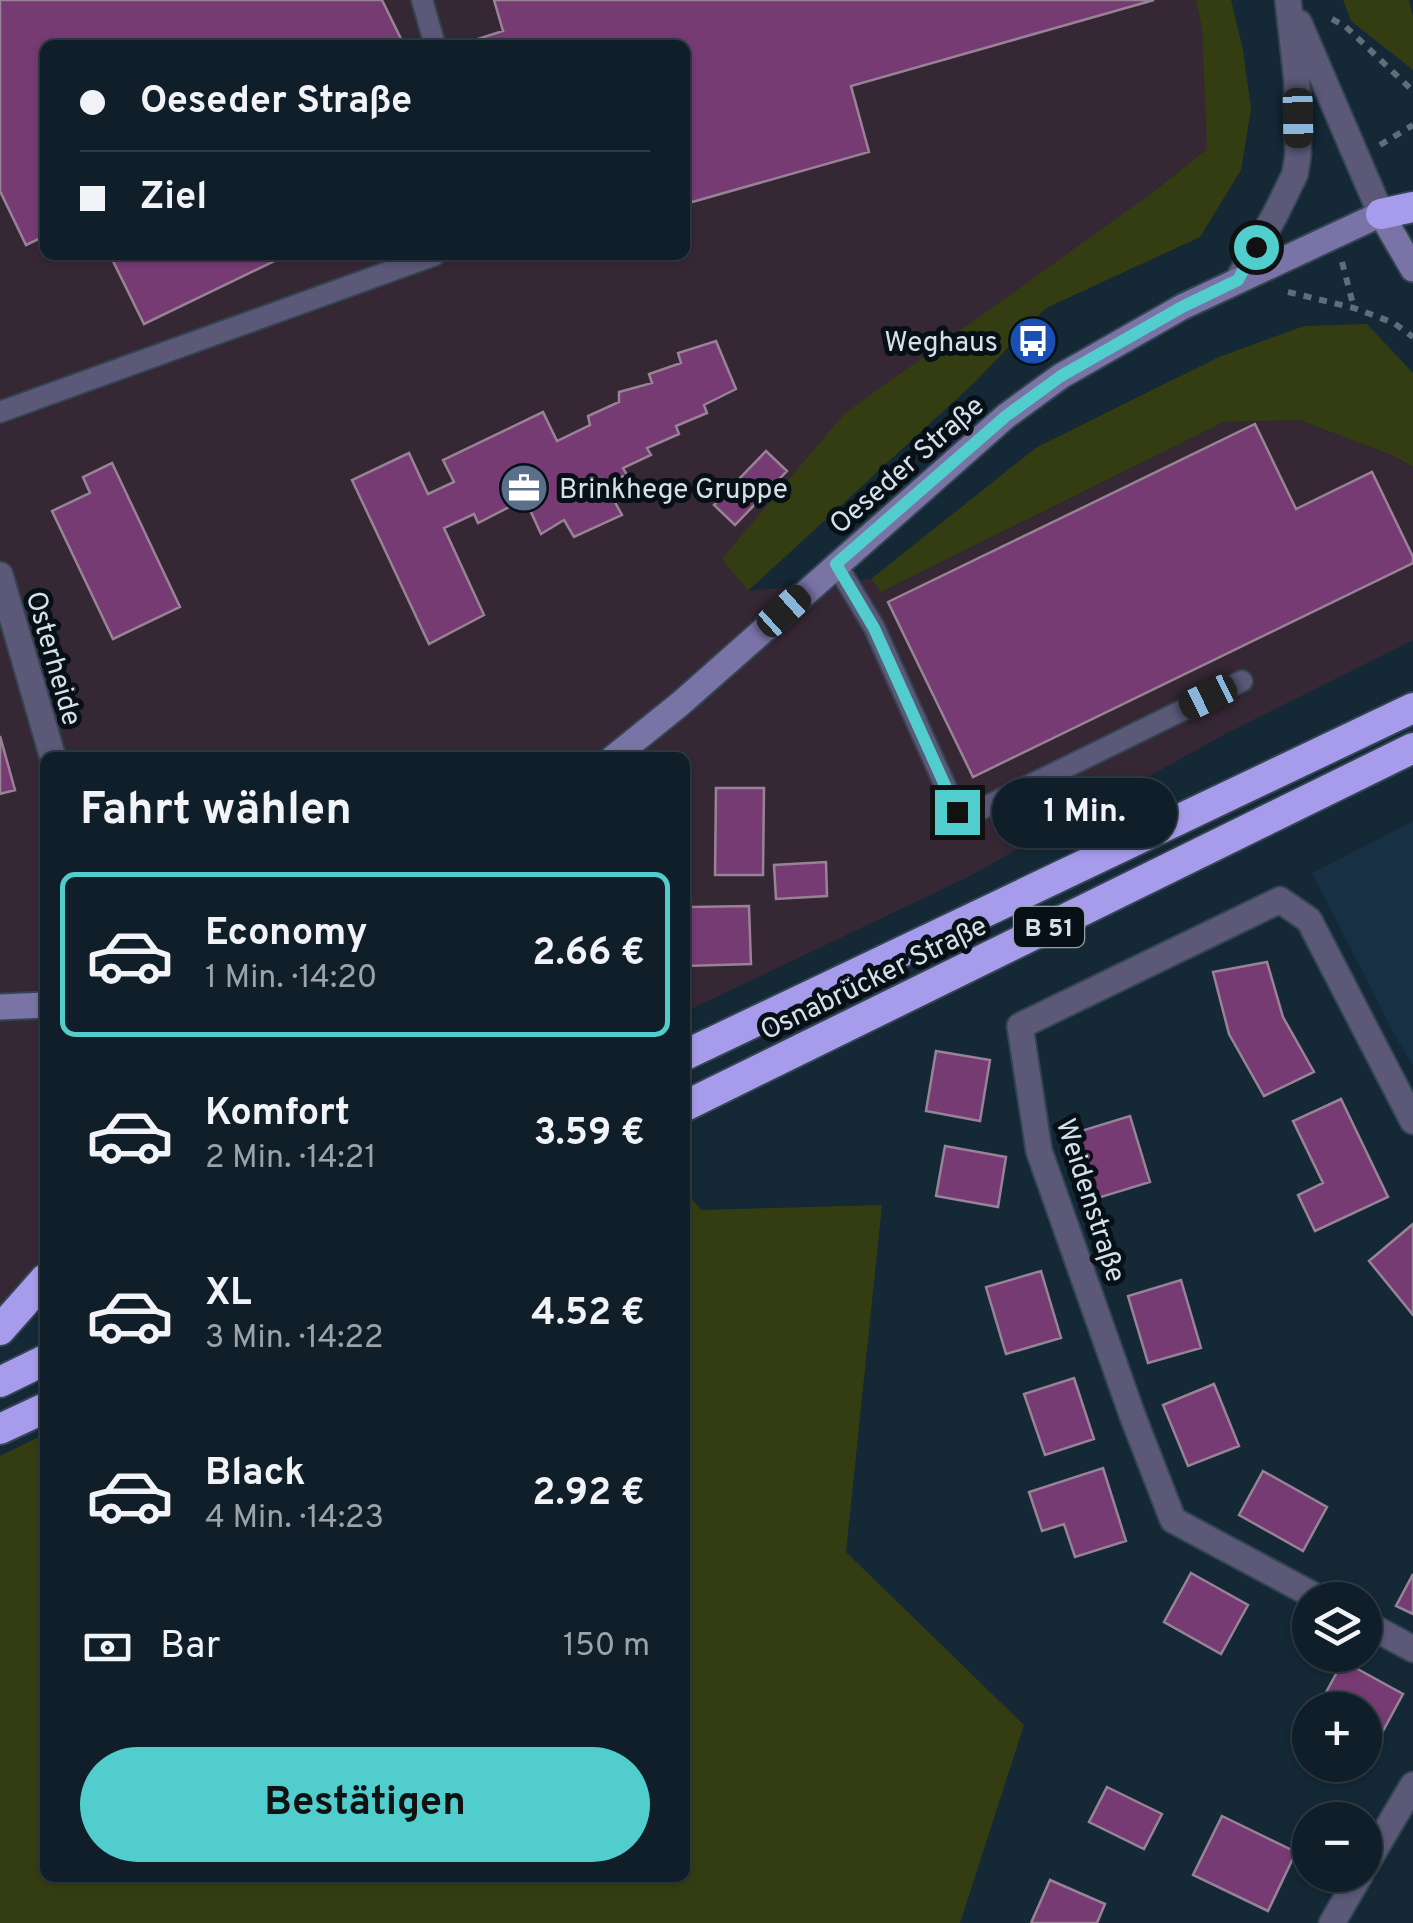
<!DOCTYPE html>
<html lang="de">
<meta charset="utf-8">
<style>
body{margin:0;font-family:Overpass,sans-serif;background:#1d2b34;color:#f1f3f6;height:100vh;display:flex;flex-direction:column;font-size:38px;white-space:nowrap}
*{box-sizing:border-box;margin:0}
p{font-size:32px;color:#9ba2a8}
.icon{flex:none;width:55px;height:55px;fill:none;stroke:currentColor;stroke-width:2;stroke-linecap:round;stroke-linejoin:round}
.map{position:relative;flex:1;overflow:hidden}
.side{position:absolute;left:40px;top:752px;width:650px;height:1130px;display:flex;flex-direction:column;background:#0f1e28;border-radius:15px;box-shadow:0 2px 8px #0004,0 0 0 2px #2f3c45}
.side>*{flex:none}
.top-card{position:absolute;left:40px;top:40px;width:650px;height:220px;border-radius:15px;box-shadow:0 2px 8px #0004,0 0 0 2px #2f3c45;display:grid;align-content:center;height:220px;padding:0 40px;background:#0f1e28}
.buttons{position:absolute;left:1292px;top:1582px;display:grid;gap:20px}
.buttons a{display:grid;place-items:center;width:90px;height:90px;border-radius:50%;background:#0f1e28;box-shadow:0 2px 8px #0004,0 0 0 2px #2f3c45;font-size:50px}
.end{position:absolute;width:45px;height:45px;margin:-22px;border:12px solid #52cdcd;background:#111;box-shadow:0 0 0 5px #111}
.from{border-radius:50%}
.bubble{position:absolute;height:70px;border-radius:35px;background:#0f1e28;box-shadow:0 2px 8px #0004,0 0 0 2px #2f3c45;font-size:32px;font-weight:700;line-height:70px;text-align:center}
.car{position:absolute;width:30px;height:60px;margin:-30px -15px;border-radius:12px;box-shadow:0 0 8px 2px #0007;background:linear-gradient(#222 24%,#8ab4d8 0 40%,#222 0 76%,#8ab4d8 0 86%,#222 0)}
.top-card b{display:flex;align-items:center;gap:35px;height:95px;font-size:38px}
.top-card b+b{border-top:2px solid #2f3c45}
.top-card i{width:25px;height:25px;background:#f1f3f6}
ul{padding:0;list-style:none}
li{display:flex;align-items:center;gap:30px;height:165px;margin:0 20px 15px;padding:0 20px;border:5px solid transparent;border-radius:15px}
li div{flex:1}
li b{display:block;font-size:38px}
li em{font-style:normal;font-weight:700}
li.active{border-color:#52cdcd}
li>.icon{width:90px;height:90px;stroke-width:1.5}
h2{padding:0 40px;font-size:45px;line-height:120px}
.pay{display:flex;align-items:center;gap:25px;height:110px;padding:0 40px;font-size:38px}
.pay p{margin-inline-start:auto}
.primary-button{display:flex;gap:20px;margin-top:auto;padding:20px 40px}
.primary-button a{flex:1;height:115px;border-radius:60px;background:#52cdcd;color:#111;font-size:40px;font-weight:700;line-height:115px;text-align:center}
.map>svg:first-child{display:block}
.built{fill:#173044}
.industrial{fill:#362734;fill-rule:evenodd}
.green{fill:#343d12}
.building{fill:#773b73;stroke:#988396;stroke-width:2.5}
.lines{fill:none;stroke-linecap:round;stroke-linejoin:round}
.lane-casing{stroke:#334553;stroke-width:24}
.street-casing{stroke:#334553;stroke-width:29}
.secondary-casing{stroke:#334553;stroke-width:29}
.highway-casing{stroke:#334553;stroke-width:34}
.path{stroke:#5e6f7c;stroke-width:6;stroke-dasharray:8 8;stroke-linecap:butt}
.lane{stroke:#5b5878;stroke-width:20}
.street{stroke:#5b5878;stroke-width:25}
.secondary{stroke:#7a74a6;stroke-width:25}
.highway{stroke:#a79ceb;stroke-width:30}
.route{stroke:#52cdcd;stroke-width:12}
.labels{text-anchor:middle;stroke-width:10;stroke-linejoin:round;paint-order:stroke}
.shield{fill:#071016;stroke:#96a2aa;stroke-width:2.5}
.shield-label{font-size:25px;font-weight:bold;fill:#d4e0ea}
.poi-label{font-size:28px;fill:#d4e0ea;stroke:#071016;text-anchor:end}
.street-label{font-size:28px;fill:#d4e0ea;stroke:#071016}
</style>
<div class="map">
<svg width="1413" height="1923" viewBox="0 0 1413 1923">
<rect width="100%" height="100%" fill="#142836"/>
<path class="built" d="M1413,821V1065L1399,1043L1312,873Z"/>
<path class="industrial" d="M0,0H1196L1202,28L1208,148L1148,196L722,559L748,591L871,579L882,592L1224,422L1300,420L1396,457L1413,467V640L1227,733L968,877L685,1012V758H45V1309L0,1329ZM45,45H685V255H45Z"/>
<path class="green" d="M1196,0H1231L1243,50L1251,109L1241,170L1200,237L1046,308L975,382L748,591L722,559L844,414L1148,196L1207,149L1202,28Z
M1343,0H1409L1413,17V70L1351,21Z
M1367,324L1413,373V467L1396,457L1300,420L1224,422L881,592L871,579L1037,447L1219,357L1304,326Z
M685,1190L701,1210L882,1205L846,1552L1024,1725L960,1923H0V1456L45,1434V1878H685Z"/>
<path class="building" d="M0,0H382L404,45H45V236L26,245L0,191Z
M494,0H1154L851,86L869,152L685,204V45H459L503,31Z
M110,255H287L144,324Z
M716,341L736,389L704,405L707,413L676,426L679,434L647,448L651,455L623,468L627,475L604,482L622,515L574,537L564,520L541,534L525,499L478,523L474,514L444,528L484,615L429,644L352,480L409,453L428,494L454,482L443,460L543,412L557,441L590,425L588,416L619,402V392L652,383L649,374L681,363L678,353Z
M1255,424L1296,509L1372,472L1413,557V563L973,777L888,602Z
M766,451L787,471L735,525L714,505Z
M112,463L180,607L113,639L52,511L90,493L83,477Z
M0,736L15,790L0,794Z
M716,788H764L763,875H715Z
M826,862L827,896L776,899L774,865Z
M685,873H690L691,907L749,906L751,964L685,966Z
M1267,962L1283,1017L1314,1072L1264,1096L1229,1034L1213,972Z
M936,1051L990,1060L980,1121L926,1111Z
M1341,1099L1388,1197L1315,1231L1298,1195L1323,1183L1293,1121Z
M1130,1116L1150,1182L1088,1201L1068,1135Z
M945,1146L1006,1157L998,1207L936,1196Z
M1413,1224V1315L1369,1261Z
M1041,1271L1061,1338L1006,1354L986,1287Z
M1181,1280L1201,1348L1148,1363L1128,1296Z
M1074,1378L1094,1439L1045,1455L1024,1394Z
M1214,1384L1239,1446L1188,1466L1163,1405Z
M1103,1468L1126,1541L1075,1557L1064,1524L1042,1531L1029,1492Z
M1263,1471L1327,1507L1303,1551L1239,1515Z
M1191,1573L1248,1605L1221,1654L1164,1622Z
M1413,1574V1614L1396,1606Z
M1343,1661L1403,1694L1377,1742L1365,1735V1710L1317,1709Z
M1107,1787L1162,1814L1144,1849L1089,1822Z
M1222,1816L1296,1852L1268,1911L1193,1875Z
M1050,1880L1105,1904L1097,1923H1031Z"/>
<g class="lines">
<g class="lane-casing">
<path id="lane" d="M422,0L435,45
M0,412L435,255
M836,564L874,627L957,812L969,815L1242,681"/>
</g>
<g class="street-casing">
<path id="street" d="M1299,23L1381,214
M1238,280L1275,215L1295,174L1298,155L1297,81L1288,0
M0,575L53,758
M1322,1600L1173,1520L1133,1417L1039,1151L1020,1026L1280,900L1309,920L1413,1121
M1365,1623L1413,1649
M1365,1866L1413,1785
M1332,1923L1360,1875"/>
</g>
<g class="secondary-casing">
<path id="secondary" d="M613,758L680,704L1006,416L1061,376L1182,307L1381,214L1413,269
M0,1007L45,1005"/>
</g>
<g class="highway-casing">
<path id="highway" d="M1381,214L1413,207
M685,1055L1413,708
M685,1106L1413,748
M0,1330L45,1279
M0,1382L45,1360
M0,1429L45,1408"/>
</g>
<path class="path" d="M1332,19L1345,26L1413,91
M1380,145L1413,125
M1342,262L1354,308
M1288,292L1354,308L1394,323L1413,337"/>
<use href="#lane" class="lane"/>
<use href="#street" class="street"/>
<use href="#secondary" class="secondary"/>
<use href="#highway" class="highway"/>
</g>
<g class="lines">
<path class="route" d="M957,812L874,628L836,564L1006,416L1061,376L1182,307L1238,280L1256,247"/>
</g>
<defs>
<g id="bus-disc" transform="scale(2.5)"><circle r="9.5" fill="#1a4fb4" stroke="#071016"/><path d="M-5-6H5V4H4V6H2V4H-2V6H-4V4H-5ZM-3.5-4V0h7V-4ZM-3.5 1.2v1.5H-2V1.2ZM2 1.2v1.5H3.5V1.2Z" fill="#fff"/></g>
<g id="office-disc" transform="scale(2.5)"><circle r="9.5" fill="#5c6f8a" stroke="#071016"/><path d="M-6-3h4V-5.5h4V-3h4V5H-6ZM-1-4.5V-3h2v-1.5ZM-6 0V1H6V0Z" fill="#fff"/></g>
</defs>
<g fill-rule="evenodd">
<use href="#bus-disc" x="1033" y="341"/>
<use href="#office-disc" x="524" y="488"/>
</g>
<g class="labels">
<rect class="shield" x="1014" y="907" width="70" height="40" rx="8"/>
<g class="shield-label">
<text x="1049" y="936">B 51</text>
</g>
<g class="poi-label">
<text x="998" y="351">Weghaus</text>
<text x="559" y="498" text-anchor="start">Brinkhege Gruppe</text>
</g>
<g class="street-label">
<text transform="translate(906 464) rotate(-41)" y="10">Oeseder Straße</text>
<text transform="translate(55 658) rotate(74)" y="10">Osterheide</text>
<text transform="translate(873 977) rotate(-26)" y="10">Osnabrücker Straße</text>
<text transform="translate(1092 1200) rotate(72)" y="10">Weidenstraße</text>
</g>
</g>
</svg>
<div class="buttons">
<a><svg class="icon" aria-label="layers" viewBox="0 0 24 24"><path d="M12 4l9 5-9 5-9-5zM3 14l9 5 9-5"/></svg></a>
<a>+</a>
<a>−</a>
</div>
<i class="end from" style="left:1256px;top:247px"></i>
<i class="end" style="left:957px;top:812px"></i>
<div class="bubble" style="left:992px;top:778px;width:185px">1 Min.</div>
<i class="car" style="left:1298px;top:118px;rotate:179deg"></i>
<i class="car" style="left:784px;top:611px;rotate:48deg"></i>
<i class="car" style="left:1208px;top:697px;rotate:244deg"></i>
<div class="top-card">
<b><i class="from"></i>Oeseder Straße</b>
<b><i></i>Ziel</b>
</div>
<section class="side">
<h2>Fahrt wählen</h2>
<ul>
<li class="active"><svg class="icon" aria-label="car" viewBox="0 0 24 24"><path d="M5 17H2v-5l4-1 3-4h7l3 4 3 1v5h-3M9 17h6M6 11h13"/><circle cx="7" cy="17" r="2"/><circle cx="17" cy="17" r="2"/></svg><div><b>Economy</b><p>1 Min. · 14:20</p></div><em>2.66 €</em></li>
<li><svg class="icon" aria-label="car" viewBox="0 0 24 24"><path d="M5 17H2v-5l4-1 3-4h7l3 4 3 1v5h-3M9 17h6M6 11h13"/><circle cx="7" cy="17" r="2"/><circle cx="17" cy="17" r="2"/></svg><div><b>Komfort</b><p>2 Min. · 14:21</p></div><em>3.59 €</em></li>
<li><svg class="icon" aria-label="car" viewBox="0 0 24 24"><path d="M5 17H2v-5l4-1 3-4h7l3 4 3 1v5h-3M9 17h6M6 11h13"/><circle cx="7" cy="17" r="2"/><circle cx="17" cy="17" r="2"/></svg><div><b>XL</b><p>3 Min. · 14:22</p></div><em>4.52 €</em></li>
<li><svg class="icon" aria-label="car" viewBox="0 0 24 24"><path d="M5 17H2v-5l4-1 3-4h7l3 4 3 1v5h-3M9 17h6M6 11h13"/><circle cx="7" cy="17" r="2"/><circle cx="17" cy="17" r="2"/></svg><div><b>Black</b><p>4 Min. · 14:23</p></div><em>2.92 €</em></li>
</ul>
<div class="pay"><svg class="icon" aria-label="cash" viewBox="0 0 24 24"><path d="M3 7h18v10H3z"/><circle cx="12" cy="12" r="2"/></svg>Bar<p>150 m</p></div>
<div class="primary-button"><a>Bestätigen</a></div>
</section>
</div>
